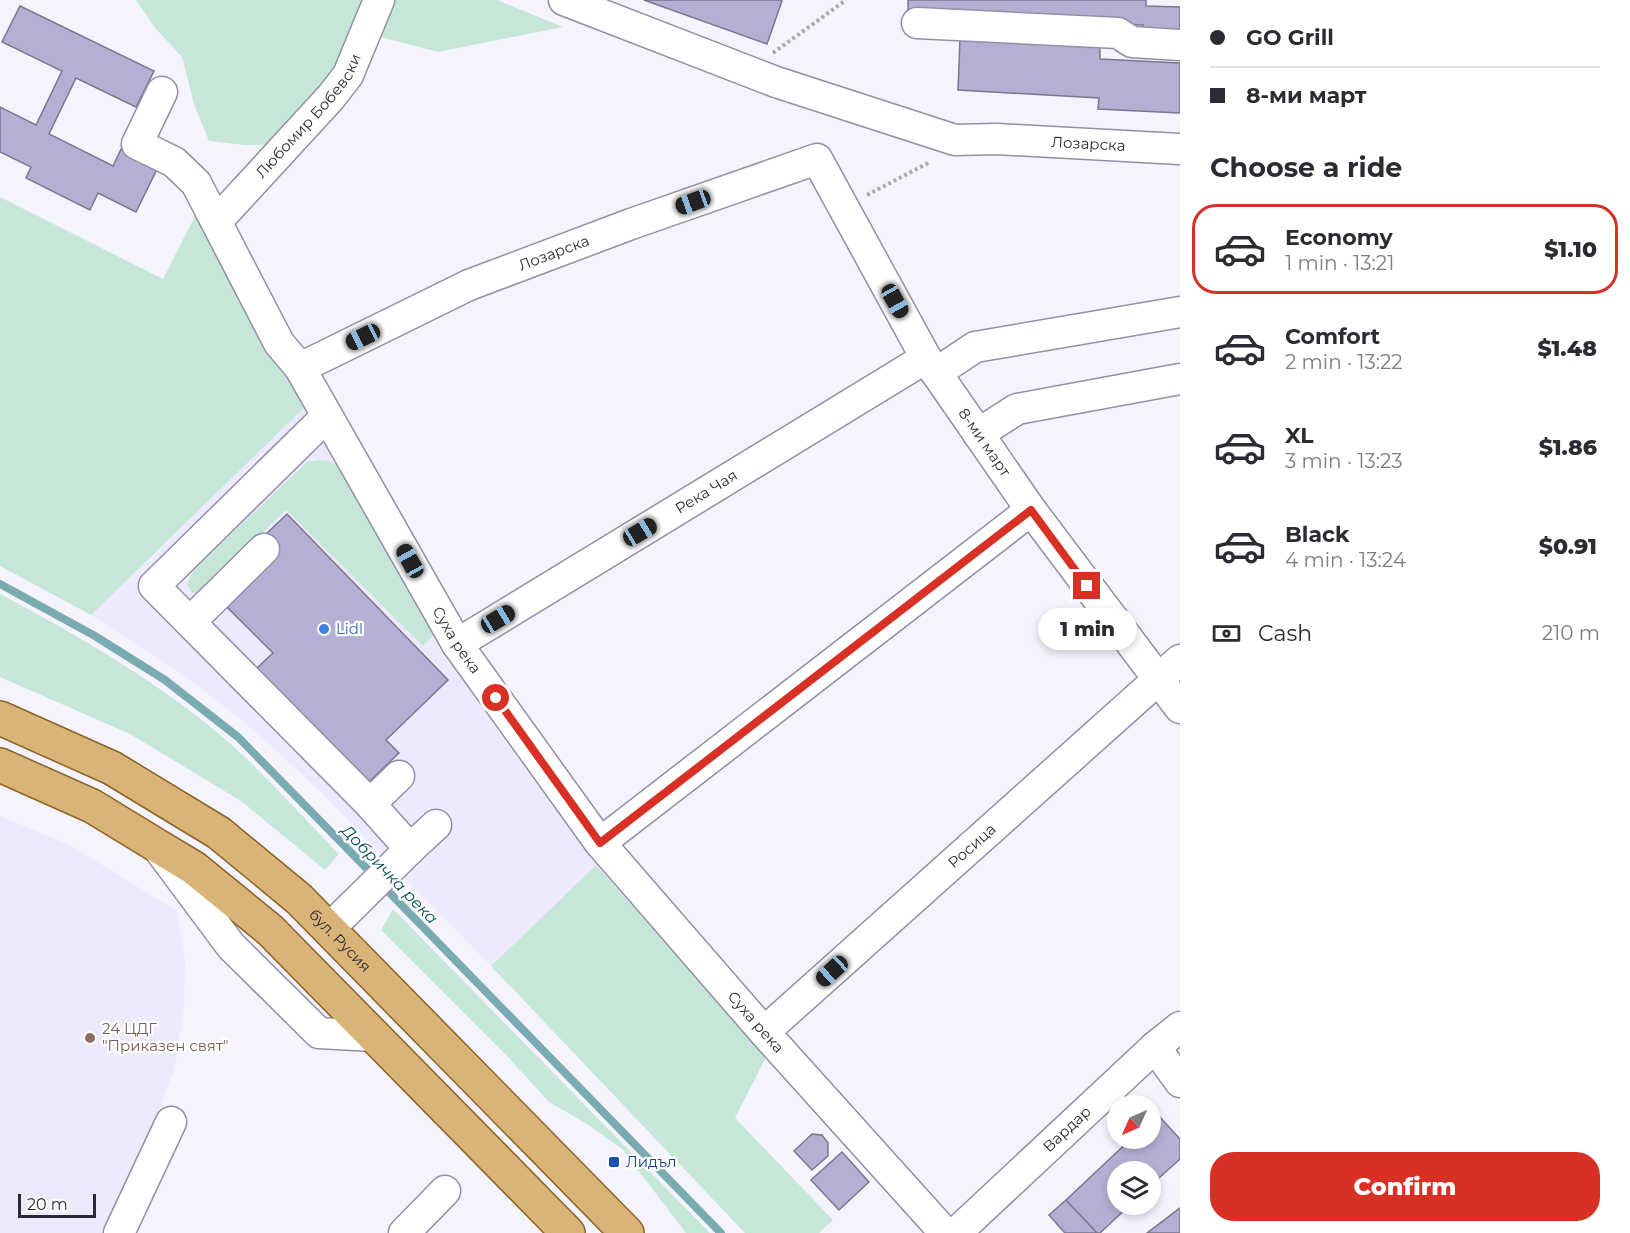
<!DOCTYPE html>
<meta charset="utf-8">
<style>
body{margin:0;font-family:Montserrat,sans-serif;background:#f2f2f3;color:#2b2b33;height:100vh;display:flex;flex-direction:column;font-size:22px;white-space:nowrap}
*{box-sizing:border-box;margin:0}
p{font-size:20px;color:#7c7c81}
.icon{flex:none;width:33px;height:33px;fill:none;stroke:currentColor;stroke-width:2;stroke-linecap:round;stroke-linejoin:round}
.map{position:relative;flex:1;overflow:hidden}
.panel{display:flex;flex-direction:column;background:#fff;width:450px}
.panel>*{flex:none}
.guide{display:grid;align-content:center;height:132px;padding:0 30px;background:#fff}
.needle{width:39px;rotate:225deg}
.buttons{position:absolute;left:1107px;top:1095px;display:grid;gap:12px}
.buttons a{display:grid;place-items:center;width:54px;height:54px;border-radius:50%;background:#fff;box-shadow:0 3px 9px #0003;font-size:30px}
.scale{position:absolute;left:18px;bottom:15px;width:78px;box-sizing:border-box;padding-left:6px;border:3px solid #2c2a35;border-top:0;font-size:16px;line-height:21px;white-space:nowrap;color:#2c2a35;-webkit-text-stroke:4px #fff;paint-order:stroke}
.end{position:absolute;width:27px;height:27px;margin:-14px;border:8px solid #d93025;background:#fff;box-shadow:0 0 0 3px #fff}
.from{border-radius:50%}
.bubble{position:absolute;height:42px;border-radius:21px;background:#fff;box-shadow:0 3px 9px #0003;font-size:20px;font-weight:800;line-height:42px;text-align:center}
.car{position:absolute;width:18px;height:36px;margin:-18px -9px;border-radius:8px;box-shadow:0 0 4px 2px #0007;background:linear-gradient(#222 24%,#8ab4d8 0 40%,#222 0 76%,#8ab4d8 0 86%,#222 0)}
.guide b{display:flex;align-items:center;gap:21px;height:57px;font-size:22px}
.guide b+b{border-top:2px solid #e1e1e2}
.guide i{width:15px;height:15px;background:#2b2b33}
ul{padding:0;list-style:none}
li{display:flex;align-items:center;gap:18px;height:90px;margin:0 12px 9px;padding:0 18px;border:3px solid transparent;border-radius:24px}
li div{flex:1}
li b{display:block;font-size:22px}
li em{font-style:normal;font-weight:800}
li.current{border-color:#d93025}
li>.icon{width:54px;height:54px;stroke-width:1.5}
h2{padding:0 30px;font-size:27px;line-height:72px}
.pay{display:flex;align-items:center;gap:15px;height:66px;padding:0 30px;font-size:22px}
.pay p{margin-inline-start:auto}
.primary-button{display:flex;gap:12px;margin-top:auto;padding:12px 30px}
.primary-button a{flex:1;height:69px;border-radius:24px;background:#d93025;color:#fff;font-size:24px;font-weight:800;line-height:69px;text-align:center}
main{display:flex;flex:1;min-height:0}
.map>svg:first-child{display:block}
.built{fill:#ede9ff}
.green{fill:#c6e7d7}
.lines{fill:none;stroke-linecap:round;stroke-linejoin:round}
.stream{stroke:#7aabb1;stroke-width:8}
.building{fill:#b7afd3;stroke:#7b758f;stroke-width:1.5}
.minor-casing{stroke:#938ea8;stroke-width:33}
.major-casing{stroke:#8c6324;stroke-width:36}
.path{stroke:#aba9b4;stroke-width:4;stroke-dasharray:3 3;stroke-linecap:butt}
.minor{stroke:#fff;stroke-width:30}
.major{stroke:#d9b476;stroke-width:33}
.route{stroke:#d93025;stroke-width:8}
.shop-dot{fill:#3f7fe0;stroke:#fff;stroke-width:2}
.education-dot{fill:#8d6e63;stroke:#fff;stroke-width:2}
.transit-dot{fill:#1a4fb4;stroke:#fff;stroke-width:2}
.labels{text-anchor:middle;stroke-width:4.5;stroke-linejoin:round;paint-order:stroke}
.street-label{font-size:15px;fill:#2c2a35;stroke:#fff}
.shop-label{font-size:15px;fill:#366cbe;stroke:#fff;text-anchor:start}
.education-label{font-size:15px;fill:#785e54;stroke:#fff;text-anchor:start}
.transit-label{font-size:15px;fill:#164399;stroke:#fff;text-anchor:start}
.water-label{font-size:16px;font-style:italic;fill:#014e56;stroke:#fff}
</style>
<main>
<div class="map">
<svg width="1180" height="1233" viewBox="0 0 1180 1233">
<rect width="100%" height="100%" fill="#f5f3fe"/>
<path class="built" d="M306,406L443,654L596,865L491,966L321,792L254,730L184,675L91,615Z
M0,816L71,846L177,911L185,961L184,1007L174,1070L144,1149L105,1233H0Z"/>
<path class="green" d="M136,0H497L563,27L438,52L353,30L330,82L275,145H245L209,141L194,104L182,57L156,29Z
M0,197L163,279L197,212L284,374L306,406L91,615L0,566Z
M320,460L329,461L340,467L433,635L423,646L286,510L201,593H192L187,584L193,571L307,462Z
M0,594C82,638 163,684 233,746C270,780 304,818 339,854L325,870L241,801L130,734L0,677Z
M596,865L766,1057L735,1118L833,1220L819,1233H745L491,966Z
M393,909L710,1233H686L622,1149L587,1124L549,1102L507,1056L381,930Z"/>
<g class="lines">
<path class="stream" d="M0,584L95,636L165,680L238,737L375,877
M383,886L721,1233"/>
</g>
<path class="building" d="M644,0H780L782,1L767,44Z
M908,0H1146V6L1180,7V37L1142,35L1143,25L908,16Z
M20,6L154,71L136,107L76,78L49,134L113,166L124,143L161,161L136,212L98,193L90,210L26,178L31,167L0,152V107L36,125L62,71L2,42Z
M960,39L1100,47V59L1180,63V113L1098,109L1099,98L958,90Z
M287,514L448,680L386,740L399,753L369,782L257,668L273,653L225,605L262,538Z
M1158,1115L1180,1139V1159L1150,1186V1172H1118V1204H1131L1100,1233H1097L1066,1200L1132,1138H1150V1122Z
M812,1134L822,1135L828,1143V1156L812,1170L794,1151Z
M842,1152L869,1182L839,1210L811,1180Z
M1066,1200L1097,1233H1065L1049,1215Z
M1180,1208V1233H1147Z"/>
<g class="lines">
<g class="minor-casing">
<g id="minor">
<path id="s1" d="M564,0L776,82L955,140L996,139L1180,149"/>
<path d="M917,23L1118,33L1132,42L1180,45"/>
<path id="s2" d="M162,92L137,144L174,162L196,183L279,343L300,368L457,644L600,843L764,1032L945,1233"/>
<path id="s3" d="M217,221L331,97L348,75L379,0"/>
<path id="s4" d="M300,368L469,285L631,224L817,159L926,358L1031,510L1180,708"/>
<path d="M936,373L975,347L1180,312"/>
<path d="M327,416L154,586L370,804L410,849L329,929"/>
<path d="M978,434L1017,409L1180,379"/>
<path d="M190,622L264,549"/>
<path id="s5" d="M457,644L926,358"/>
<path d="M370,804L399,776"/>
<path d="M600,843L1031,510"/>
<path d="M158,848L231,946L319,1033L374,1036"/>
<path d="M410,849L436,825"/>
<path id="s6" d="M764,1032L1180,660"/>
<path d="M1155,1047L1180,1082"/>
<path d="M119,1233L171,1122"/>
<path d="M404,1233L445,1191"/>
<path id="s7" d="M956,1233L1155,1047L1180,1027"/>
</g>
</g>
<g class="major-casing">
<g id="major">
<path id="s8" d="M0,718L112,768L219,833L299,899L627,1233"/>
<path d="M0,765L92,806L156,845L194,868L270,930L568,1233"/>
</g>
</g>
<path class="path" d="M773,53L846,0
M867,195L930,162"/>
<use href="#minor" class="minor"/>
<use href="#major" class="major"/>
</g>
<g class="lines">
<path class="route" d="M496,698L600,843L1031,510L1087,586"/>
</g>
<circle class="shop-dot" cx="324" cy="629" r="6"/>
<circle class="education-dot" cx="90" cy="1038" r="6"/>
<rect class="transit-dot" x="608" y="1156" width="12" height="12" rx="3"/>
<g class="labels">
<g class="street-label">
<text dy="5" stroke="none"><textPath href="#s3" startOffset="140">Любомир Бобевски</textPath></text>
<text dy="5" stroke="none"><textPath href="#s1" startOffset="549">Лозарска</textPath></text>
<text dy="5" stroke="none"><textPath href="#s4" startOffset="279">Лозарска</textPath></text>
<text dy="5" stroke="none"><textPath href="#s4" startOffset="888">8-ми март</textPath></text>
<text dy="5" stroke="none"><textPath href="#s5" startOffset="292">Река Чая</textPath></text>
<text dy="5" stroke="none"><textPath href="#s2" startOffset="656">Суха река</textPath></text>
<text dy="5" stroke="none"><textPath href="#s6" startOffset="279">Росица</textPath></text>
<text dy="5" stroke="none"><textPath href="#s8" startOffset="410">бул. Русия</textPath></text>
<text dy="5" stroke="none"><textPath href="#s2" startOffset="1142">Суха река</textPath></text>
<text dy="5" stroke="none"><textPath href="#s7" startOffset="152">Вардар</textPath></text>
</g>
<g class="shop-label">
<text x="336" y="634">Lidl</text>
</g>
<g class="education-label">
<text x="102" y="1034">24 ЦДГ<tspan x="102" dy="17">"Приказен свят"</tspan></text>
</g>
<g class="transit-label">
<text x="626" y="1167">Лидъл</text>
</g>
<g class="water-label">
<text transform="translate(390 874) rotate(46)" y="6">Добричка река</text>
</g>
</g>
</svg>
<div class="buttons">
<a><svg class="needle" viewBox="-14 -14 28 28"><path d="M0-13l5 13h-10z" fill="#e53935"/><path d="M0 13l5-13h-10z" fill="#7c7c81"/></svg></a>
<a><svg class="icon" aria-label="layers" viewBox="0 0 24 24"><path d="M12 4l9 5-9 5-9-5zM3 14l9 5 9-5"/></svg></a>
</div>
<div class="scale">20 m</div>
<i class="end from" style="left:496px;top:698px"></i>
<i class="end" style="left:1087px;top:586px"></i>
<div class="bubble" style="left:1038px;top:608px;width:99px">1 min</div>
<i class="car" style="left:693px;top:202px;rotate:250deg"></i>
<i class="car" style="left:895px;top:301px;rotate:151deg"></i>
<i class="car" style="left:363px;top:337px;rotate:244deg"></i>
<i class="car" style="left:640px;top:532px;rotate:59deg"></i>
<i class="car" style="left:410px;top:561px;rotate:331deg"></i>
<i class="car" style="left:498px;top:619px;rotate:59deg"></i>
<i class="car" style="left:832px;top:971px;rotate:228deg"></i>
</div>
<section class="panel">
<div class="guide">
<b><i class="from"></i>GO Grill</b>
<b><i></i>8-ми март</b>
</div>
<h2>Choose a ride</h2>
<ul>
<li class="current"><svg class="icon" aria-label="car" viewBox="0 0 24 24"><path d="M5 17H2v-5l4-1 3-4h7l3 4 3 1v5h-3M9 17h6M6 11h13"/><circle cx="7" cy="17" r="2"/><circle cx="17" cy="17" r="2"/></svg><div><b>Economy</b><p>1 min · 13:21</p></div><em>$1.10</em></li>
<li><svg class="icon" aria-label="car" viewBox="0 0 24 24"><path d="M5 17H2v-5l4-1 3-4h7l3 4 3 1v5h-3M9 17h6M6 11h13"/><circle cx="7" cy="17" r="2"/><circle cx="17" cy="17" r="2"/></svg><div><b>Comfort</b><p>2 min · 13:22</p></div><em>$1.48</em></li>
<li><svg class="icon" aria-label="car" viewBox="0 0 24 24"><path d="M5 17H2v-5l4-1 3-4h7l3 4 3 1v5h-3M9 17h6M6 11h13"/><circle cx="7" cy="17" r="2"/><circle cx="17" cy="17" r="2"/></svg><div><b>XL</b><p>3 min · 13:23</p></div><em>$1.86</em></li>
<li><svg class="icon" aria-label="car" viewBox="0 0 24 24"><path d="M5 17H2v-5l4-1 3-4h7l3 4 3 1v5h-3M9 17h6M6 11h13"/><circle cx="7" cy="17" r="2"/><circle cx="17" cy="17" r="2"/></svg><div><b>Black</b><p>4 min · 13:24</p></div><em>$0.91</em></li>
</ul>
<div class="pay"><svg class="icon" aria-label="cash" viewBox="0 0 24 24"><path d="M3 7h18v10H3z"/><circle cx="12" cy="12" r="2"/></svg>Cash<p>210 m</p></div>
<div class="primary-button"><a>Confirm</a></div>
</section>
</main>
